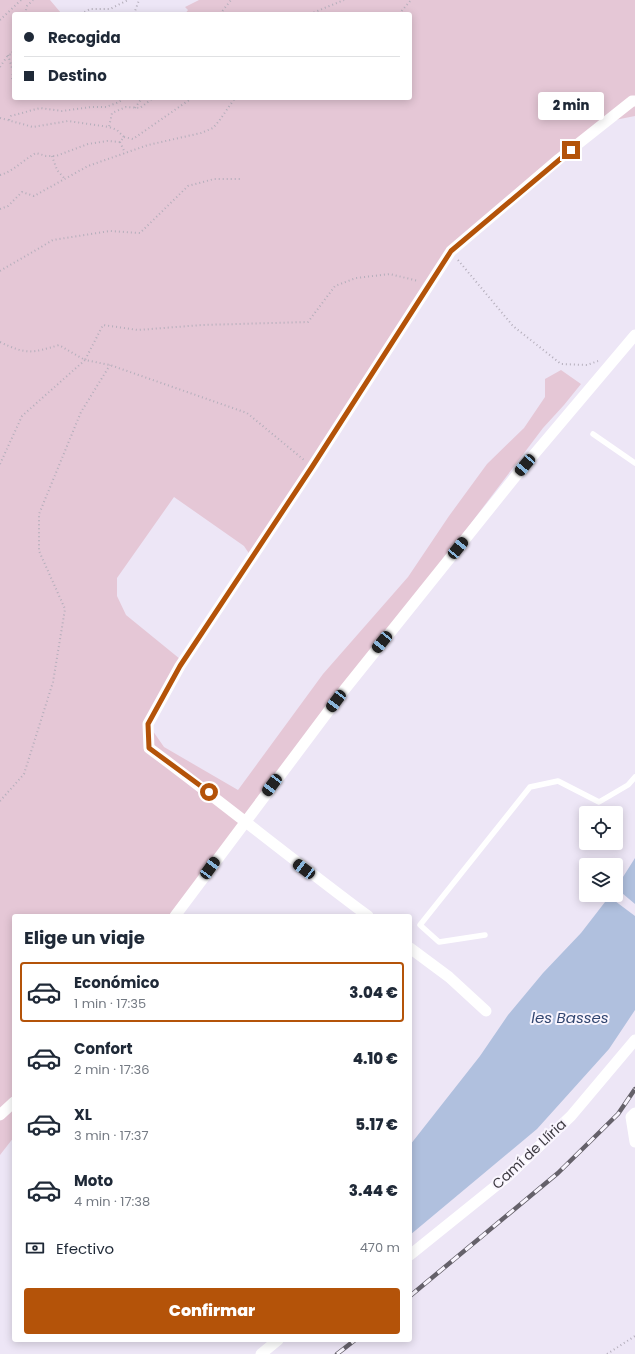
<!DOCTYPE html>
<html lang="es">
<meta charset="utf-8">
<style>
body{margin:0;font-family:Poppins,sans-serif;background:#f6f6f7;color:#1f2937;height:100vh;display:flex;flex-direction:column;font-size:15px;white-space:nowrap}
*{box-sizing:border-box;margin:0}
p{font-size:13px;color:#747a83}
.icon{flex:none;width:22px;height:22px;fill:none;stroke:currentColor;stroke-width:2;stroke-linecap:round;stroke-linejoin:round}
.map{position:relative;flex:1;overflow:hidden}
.drawer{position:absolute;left:12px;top:914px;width:400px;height:428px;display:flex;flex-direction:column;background:#fff;border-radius:4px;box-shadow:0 2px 10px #0003}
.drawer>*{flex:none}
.banner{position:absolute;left:12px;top:12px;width:400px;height:88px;border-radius:4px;box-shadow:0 2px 10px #0003;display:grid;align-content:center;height:88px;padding:0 12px;background:#fff}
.buttons{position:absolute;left:579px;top:806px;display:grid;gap:8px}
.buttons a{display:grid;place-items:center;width:44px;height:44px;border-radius:4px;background:#fff;box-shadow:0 2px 10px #0003;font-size:20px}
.end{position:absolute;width:18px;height:18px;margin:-9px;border:5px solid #b45309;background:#fff;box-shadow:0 0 0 2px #fff}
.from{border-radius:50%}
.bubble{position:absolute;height:28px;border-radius:4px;background:#fff;box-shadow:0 2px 10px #0003;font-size:13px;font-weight:800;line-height:28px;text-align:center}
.car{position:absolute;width:12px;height:24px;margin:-12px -6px;border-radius:5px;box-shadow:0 0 3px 1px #0007;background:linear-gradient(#222 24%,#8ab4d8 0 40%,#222 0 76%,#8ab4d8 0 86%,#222 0)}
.banner b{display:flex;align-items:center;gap:14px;height:38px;font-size:15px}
.banner b+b{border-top:1px solid #e0e1e3}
.banner i{width:10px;height:10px;background:#1f2937}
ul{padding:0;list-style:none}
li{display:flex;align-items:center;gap:12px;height:60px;margin:0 8px 6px;padding:0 4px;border:2px solid transparent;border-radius:4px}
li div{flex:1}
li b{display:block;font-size:15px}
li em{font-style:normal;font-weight:800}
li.active{border-color:#b45309}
li>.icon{width:36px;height:36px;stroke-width:1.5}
h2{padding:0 12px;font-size:18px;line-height:48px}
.pay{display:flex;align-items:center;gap:10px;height:44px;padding:0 12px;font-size:15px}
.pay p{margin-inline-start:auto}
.button{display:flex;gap:8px;margin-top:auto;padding:8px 12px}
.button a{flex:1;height:46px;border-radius:4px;background:#b45309;color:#fff;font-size:16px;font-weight:800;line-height:46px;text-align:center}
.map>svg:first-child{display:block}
.green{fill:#e5c7d6}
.water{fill:#b0c0de}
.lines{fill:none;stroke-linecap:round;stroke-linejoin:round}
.path{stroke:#b4aebb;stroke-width:2;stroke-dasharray:1 3;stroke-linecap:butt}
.lane{stroke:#fff;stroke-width:5.5}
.street{stroke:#fff;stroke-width:11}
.rail-casing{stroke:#65616a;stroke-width:4.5}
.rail{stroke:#f9f5fe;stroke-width:3;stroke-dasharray:9;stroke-linecap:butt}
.route{stroke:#b45309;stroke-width:5}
.labels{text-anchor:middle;stroke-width:4;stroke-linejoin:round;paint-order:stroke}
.street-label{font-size:14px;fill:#3e3b42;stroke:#f9f5fe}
.water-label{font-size:15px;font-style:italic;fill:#314670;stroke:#f9f5fe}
</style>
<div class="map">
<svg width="635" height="1354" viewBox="0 0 635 1354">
<rect width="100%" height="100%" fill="#ede6f6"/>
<path class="green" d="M0,0H50L61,13L14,14V98H410V14H185L188,10L185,7L199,0H635V116L605,122L451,251L252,558L244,546L174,497L117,578V596L126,615L180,659L148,724L164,747L238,790L323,674L408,577L449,516L487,464L524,428L545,397V379L561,370L581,384L564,405L543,428L174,916H14V1137L0,1155Z"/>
<path class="water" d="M635,858V904L616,888Z
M615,901L635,916V1010L609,1049L537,1129L410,1235V1145L480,1056L508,1015L543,973L581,933L605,902Z"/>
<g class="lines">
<path class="path" d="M25,14L27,6L33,0
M81,14L90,9H110L128,0
M134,14L139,0
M220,14L231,0
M310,14L344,0
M399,14L411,0
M0,20L21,0
M14,33V37
M8,55L13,71L12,80L14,85
M0,67L8,55L12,54L14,43
M135,108L142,98
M0,118L33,127L68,121L109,127L112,113L126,107L140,108L153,98
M9,120L11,116L40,108L62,111L91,107H106L119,102L124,98
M124,137L133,139L192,98
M120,142L125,153
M52,156L57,170L65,179
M0,175C14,171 23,160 36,153L46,156H56L88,144L107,141L120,142L124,137L117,130L109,127
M0,209L8,206L22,192L34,196L88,166L148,145L201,133L213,128L219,121L235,98
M458,260L513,326L561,364L587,365L598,361
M0,271L53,240L110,231L140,233L188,186L214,179H242
M0,342C27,355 32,353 59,345L85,360L103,325L138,330L202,325L308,322L335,286L356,278L390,274L418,281
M0,464L22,416L85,360L110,365L247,413L304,460
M0,801L24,774L53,682L65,609L39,551V514L81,412L110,365
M607,1354L635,1336"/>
<path class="lane" d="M593,434L635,463
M485,935L439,942L420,925L530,787L558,781L599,802L628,785L635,777"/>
<path class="street" d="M175,916L345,689L515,477L635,335
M368,916C294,861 223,803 149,748L148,724L180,666L312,467L451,251L559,159L632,101H635
M410,948L449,977L486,1011
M635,1113L631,1117L635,1142
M0,1115L14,1102
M410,1255L508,1176L571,1116L635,1040
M261,1354L278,1340"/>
<g class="rail-casing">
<path id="rail" d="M410,1296L558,1173L618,1114L635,1089
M337,1354L355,1340"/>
</g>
<use href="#rail" class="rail"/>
</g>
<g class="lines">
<path class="route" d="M209,792L149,748L148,724L180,666L312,467L451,251L571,150"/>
</g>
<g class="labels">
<g class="street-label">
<text transform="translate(529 1154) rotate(-43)" y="5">Camí de Llíria</text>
</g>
<g class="water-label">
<text x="570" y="1023">les Basses</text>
</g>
</g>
</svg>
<div class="buttons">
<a><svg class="icon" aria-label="locate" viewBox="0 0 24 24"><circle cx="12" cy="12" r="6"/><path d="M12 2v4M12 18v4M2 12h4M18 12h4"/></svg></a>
<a><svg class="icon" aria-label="layers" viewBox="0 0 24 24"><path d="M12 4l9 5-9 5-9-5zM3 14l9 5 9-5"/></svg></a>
</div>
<i class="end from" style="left:209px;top:792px"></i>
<i class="end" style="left:571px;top:150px"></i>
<div class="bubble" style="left:538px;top:92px;width:66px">2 min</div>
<i class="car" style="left:525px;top:465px;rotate:220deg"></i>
<i class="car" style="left:458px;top:548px;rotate:39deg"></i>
<i class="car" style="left:382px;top:642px;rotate:219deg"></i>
<i class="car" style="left:336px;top:701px;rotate:217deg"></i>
<i class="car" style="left:272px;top:785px;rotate:217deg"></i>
<i class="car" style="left:210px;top:868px;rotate:36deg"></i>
<i class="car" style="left:304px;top:869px;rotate:307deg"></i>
<div class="banner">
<b><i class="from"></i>Recogida</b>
<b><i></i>Destino</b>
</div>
<section class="drawer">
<h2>Elige un viaje</h2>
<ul>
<li class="active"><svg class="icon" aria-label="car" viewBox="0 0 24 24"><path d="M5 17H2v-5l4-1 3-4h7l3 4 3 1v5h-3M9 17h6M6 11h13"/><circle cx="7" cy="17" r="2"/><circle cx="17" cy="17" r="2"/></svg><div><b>Económico</b><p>1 min · 17:35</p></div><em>3.04 €</em></li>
<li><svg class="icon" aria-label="car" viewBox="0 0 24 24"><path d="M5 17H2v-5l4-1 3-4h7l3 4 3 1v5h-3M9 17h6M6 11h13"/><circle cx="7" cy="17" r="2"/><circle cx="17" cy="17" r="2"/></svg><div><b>Confort</b><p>2 min · 17:36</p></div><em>4.10 €</em></li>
<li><svg class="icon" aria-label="car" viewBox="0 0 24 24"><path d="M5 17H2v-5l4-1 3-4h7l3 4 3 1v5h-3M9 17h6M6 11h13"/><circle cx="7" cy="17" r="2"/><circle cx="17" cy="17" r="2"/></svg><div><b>XL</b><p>3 min · 17:37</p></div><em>5.17 €</em></li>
<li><svg class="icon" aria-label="car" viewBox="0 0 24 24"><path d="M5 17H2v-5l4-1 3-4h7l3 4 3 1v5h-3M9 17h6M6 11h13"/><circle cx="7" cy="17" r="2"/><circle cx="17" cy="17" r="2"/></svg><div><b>Moto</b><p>4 min · 17:38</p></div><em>3.44 €</em></li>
</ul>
<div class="pay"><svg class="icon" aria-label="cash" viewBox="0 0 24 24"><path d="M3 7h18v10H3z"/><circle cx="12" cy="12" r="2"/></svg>Efectivo<p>470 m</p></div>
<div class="button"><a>Confirmar</a></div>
</section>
</div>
